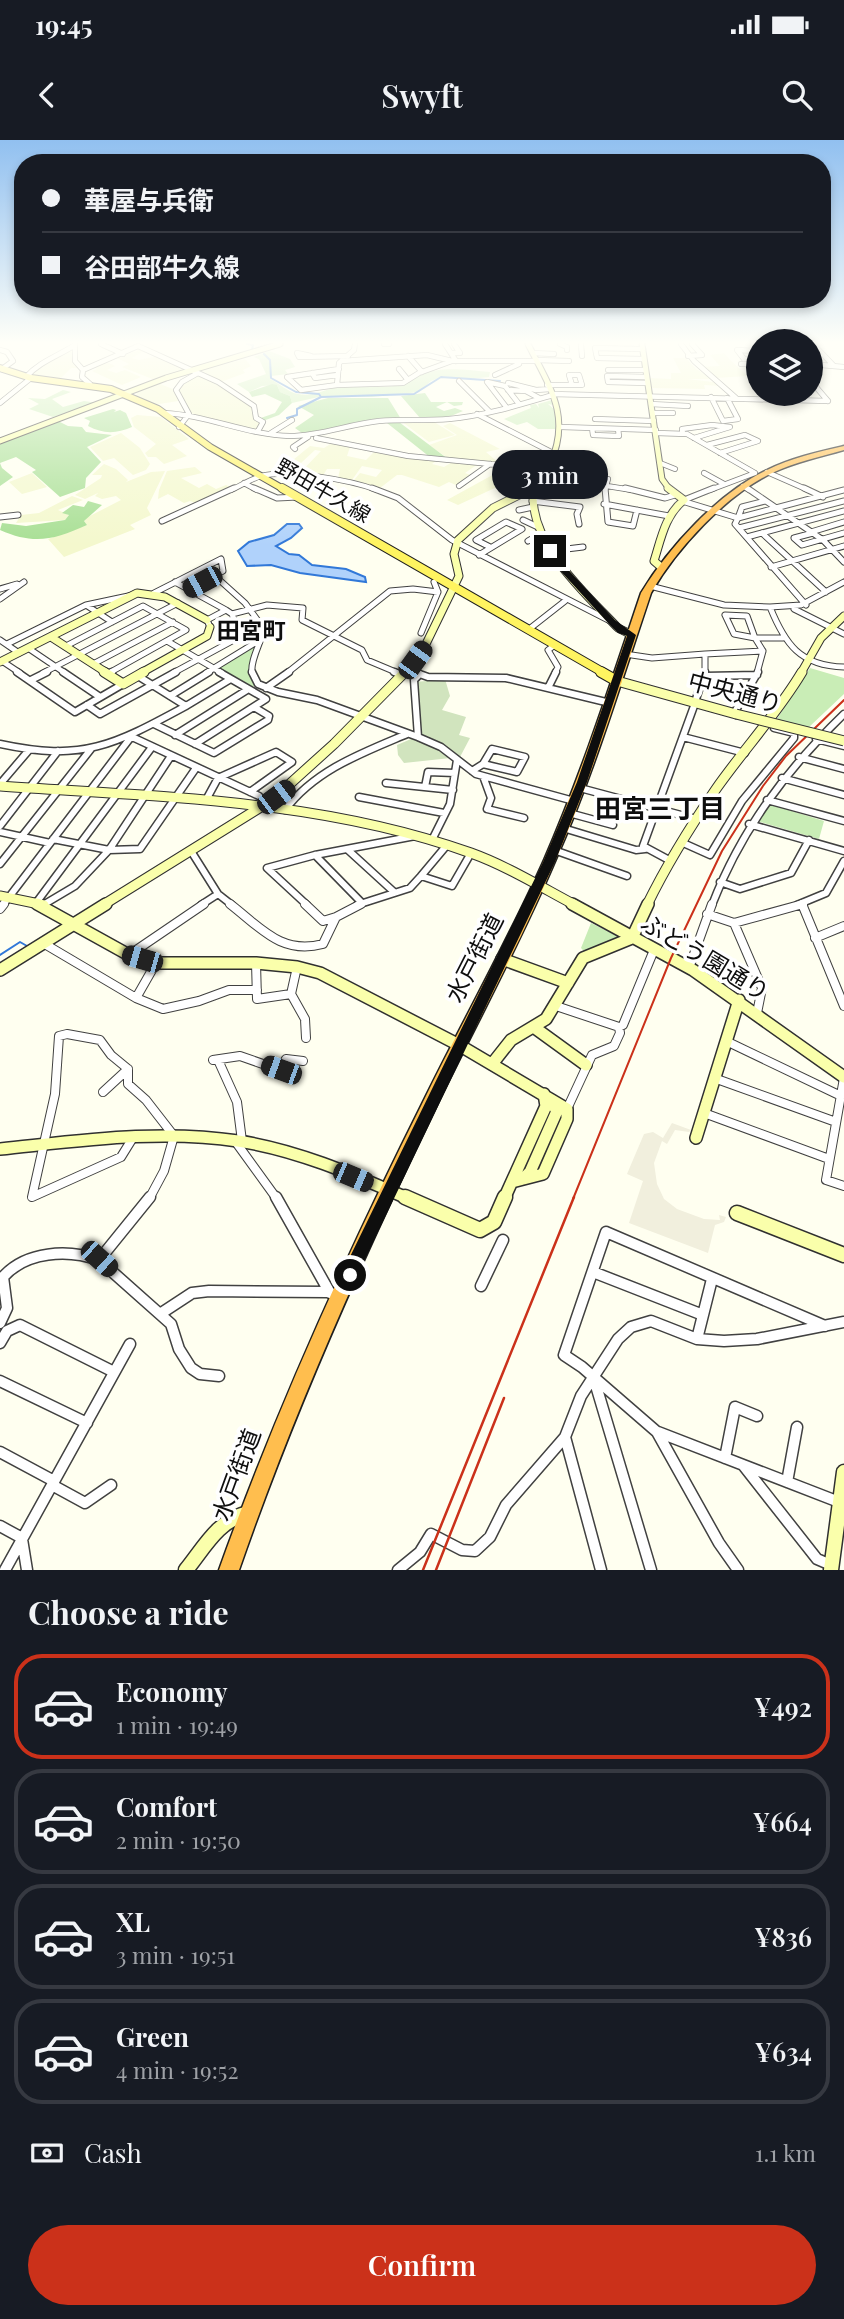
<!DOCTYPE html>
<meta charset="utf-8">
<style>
body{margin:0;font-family:"Playfair Display","Noto Sans JP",serif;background:#242831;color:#f1f3f6;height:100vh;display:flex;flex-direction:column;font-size:26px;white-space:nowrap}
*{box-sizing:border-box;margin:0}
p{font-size:23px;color:#9ea1a6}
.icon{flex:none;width:38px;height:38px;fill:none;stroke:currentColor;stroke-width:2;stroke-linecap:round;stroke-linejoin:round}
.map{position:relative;height:1430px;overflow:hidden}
.details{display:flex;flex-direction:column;background:#171b24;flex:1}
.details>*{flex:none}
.top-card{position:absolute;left:14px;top:14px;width:817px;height:154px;border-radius:28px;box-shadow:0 4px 10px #0003;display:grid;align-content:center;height:154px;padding:0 28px;background:#171b24}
.tools{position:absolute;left:746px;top:189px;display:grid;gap:14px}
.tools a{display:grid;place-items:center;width:77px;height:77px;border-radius:50%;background:#171b24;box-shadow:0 4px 10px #0003;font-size:35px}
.end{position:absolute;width:32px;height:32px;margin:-16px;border:9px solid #0e0e0e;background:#fff;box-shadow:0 0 0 4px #fff}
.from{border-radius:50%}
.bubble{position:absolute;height:49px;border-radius:24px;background:#171b24;box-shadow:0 4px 10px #0003;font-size:23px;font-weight:600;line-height:49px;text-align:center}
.car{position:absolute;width:21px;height:42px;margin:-21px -10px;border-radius:9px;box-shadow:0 0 5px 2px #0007;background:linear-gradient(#222 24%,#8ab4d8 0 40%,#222 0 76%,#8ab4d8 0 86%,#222 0)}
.top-card b{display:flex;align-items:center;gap:24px;height:66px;font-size:26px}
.top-card b+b{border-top:2px solid #363941}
.top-card i{width:18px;height:18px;background:#f1f3f6}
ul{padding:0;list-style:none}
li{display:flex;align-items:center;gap:21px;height:105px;margin:0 14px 10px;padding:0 14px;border:4px solid #363941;border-radius:28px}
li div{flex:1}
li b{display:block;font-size:26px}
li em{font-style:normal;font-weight:600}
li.active{border-color:#cb311a}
li>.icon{width:63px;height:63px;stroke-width:1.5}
h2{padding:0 28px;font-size:32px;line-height:84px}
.pay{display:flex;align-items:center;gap:18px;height:77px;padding:0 28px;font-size:26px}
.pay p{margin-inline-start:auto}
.primary-button{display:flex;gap:14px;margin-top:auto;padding:14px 28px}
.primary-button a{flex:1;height:80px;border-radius:42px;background:#cb311a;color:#fff;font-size:28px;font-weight:600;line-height:80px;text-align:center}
.status{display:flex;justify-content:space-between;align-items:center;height:49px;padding:0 35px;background:#171b24;direction:ltr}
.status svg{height:19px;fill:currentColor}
header{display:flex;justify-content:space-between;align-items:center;height:91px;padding:0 28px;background:#171b24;font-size:32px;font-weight:600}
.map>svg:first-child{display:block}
.farmland{fill:#f4f8cd}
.green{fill:#c9edb6}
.forest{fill:#a8df94}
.cemetery{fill:#d1e4be}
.plaza{fill:#f1efdd}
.water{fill:#b0d2fb;stroke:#3178d8;stroke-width:2}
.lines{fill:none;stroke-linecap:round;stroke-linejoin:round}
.stream{stroke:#3178d8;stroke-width:2}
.street-far4-casing{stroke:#414141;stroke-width:6}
.street-far3-casing{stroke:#414141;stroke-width:7}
.street-far2-casing{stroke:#414141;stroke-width:9}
.street-far1-casing{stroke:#414141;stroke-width:10}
.street-casing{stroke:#414141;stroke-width:13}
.secondary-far4-casing{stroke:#303030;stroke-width:7}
.secondary-far3-casing{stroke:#303030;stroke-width:9}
.secondary-far2-casing{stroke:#303030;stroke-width:11}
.secondary-far1-casing{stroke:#303030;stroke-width:14}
.secondary-casing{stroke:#303030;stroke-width:17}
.primary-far2-casing{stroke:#1f1f1f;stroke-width:8}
.primary-far1-casing{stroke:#1f1f1f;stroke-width:10}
.primary-casing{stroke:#1f1f1f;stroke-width:12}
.highway-casing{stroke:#1f1f1f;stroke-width:3}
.street-far4{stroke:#fff;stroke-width:4.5}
.street-far3{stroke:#fff;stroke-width:5}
.street-far2{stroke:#fff;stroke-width:6}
.street-far1{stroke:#fff;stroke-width:8}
.street{stroke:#fff;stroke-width:10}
.secondary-far4{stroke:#faffab;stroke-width:5}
.secondary-far3{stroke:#faffab;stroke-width:7}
.secondary-far2{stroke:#faffab;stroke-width:9}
.secondary-far1{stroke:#faffab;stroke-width:11}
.secondary{stroke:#faffab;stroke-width:14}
.primary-far2{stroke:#fff460;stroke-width:6}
.primary-far1{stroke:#fff460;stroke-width:8}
.primary{stroke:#fff460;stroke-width:10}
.highway{fill:#ffbe4e;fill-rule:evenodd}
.rail-far1{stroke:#cb311a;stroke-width:2}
.rail{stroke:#cb311a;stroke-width:2.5}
.secondary-bridge-casing{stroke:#303030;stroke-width:11;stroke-linecap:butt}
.secondary-bridge{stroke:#faffab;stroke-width:9}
.route{fill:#0e0e0e}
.labels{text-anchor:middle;stroke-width:7;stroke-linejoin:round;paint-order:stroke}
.far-street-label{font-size:21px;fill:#0e0e0e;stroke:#fff}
.far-quarter-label{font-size:23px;font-weight:bold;fill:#0e0e0e;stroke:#fff}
.street-label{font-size:24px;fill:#0e0e0e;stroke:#fff}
.neighbourhood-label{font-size:26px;font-weight:bold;fill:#0e0e0e;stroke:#fff}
</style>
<div class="status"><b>19:45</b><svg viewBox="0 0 49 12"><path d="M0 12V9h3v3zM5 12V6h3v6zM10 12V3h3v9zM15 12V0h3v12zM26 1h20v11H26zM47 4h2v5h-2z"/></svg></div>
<header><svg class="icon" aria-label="back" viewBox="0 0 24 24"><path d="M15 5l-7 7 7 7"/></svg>Swyft<svg class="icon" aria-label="search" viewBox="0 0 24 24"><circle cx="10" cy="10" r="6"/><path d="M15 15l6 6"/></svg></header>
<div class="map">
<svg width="844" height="1430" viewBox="0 0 844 1430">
<rect width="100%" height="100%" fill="#fffff0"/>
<path class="farmland" d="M73,207L79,228H71L59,240L29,236L36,227L44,226L50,218L63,215Z
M142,209L146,210L132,218L139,220L158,216L187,229L155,240L122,227L129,224L117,218Z
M724,213L731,221L748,236L715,238L699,227L720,226L710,215Z
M673,218H686L696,229L714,239H687L721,243L723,246L704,245L705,249L650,248L648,238L671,239V233H681Z
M245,219L251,226L243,230L245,233L221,242L196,231Z
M107,222L115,226L107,230L116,233L125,230L141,237L122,245L92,231L97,229L93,226Z
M197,234L222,245L253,266L254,277L261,282L257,290L244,289L190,273L177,250Z
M158,243L175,250L178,261L153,265L136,256L137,252Z
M137,275L161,277L189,299L172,305L187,316L164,324L156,317H148L145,313L156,304L134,287L131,278Z
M431,280L455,295L429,302L401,281Z
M450,283L500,309L486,312L500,324L449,319L429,305L457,295L443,286Z
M121,293L140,308L150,324L146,330L133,335L114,318L103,321L90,307Z
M332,303L350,307L347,316L366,320L374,312L437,320L432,324L444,327L454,321L478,324L465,333L473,336L458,346L449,342L439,347L402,335H397L380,348L354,340L360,333L376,337L382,330L362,326L352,340L338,338L340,329H327L322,337L298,335L321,311L315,310L301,323L293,320L310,306L324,308Z
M104,324L116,329L128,340L126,342L151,332L165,331L147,368L151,375L130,385L135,389L64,417L48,399L87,385L84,381L88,377L121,360L116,356L102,359L95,356L98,353L85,359L75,355L101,338L102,335H92Z
M195,327L202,333L181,338L199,348L207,344L216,349L226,345L233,348L199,364L190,361L184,363L168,354L158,359L159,350L167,331Z
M507,327L516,328L515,333L497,347L458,365L447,360Z
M32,333L47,347L22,354L9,342Z
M72,356L83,360L58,370L69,375L65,380L16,383L21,375L39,373Z"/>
<path class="green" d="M269,211L290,219L295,227L285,230L288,234L271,236L270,239C279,243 289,253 298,254C314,257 324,249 339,247C360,244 384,250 404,244C411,242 416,236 423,234C442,226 469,230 490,232L489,237L469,239L443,236L431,241L419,252L372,257L323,256L292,263L290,256L280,252L277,245L262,246L249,252L237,244L266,234L259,219L254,217Z
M63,250L71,252L52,259L63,267L84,261L98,263L53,277L29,269L39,264L28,258L45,259Z
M552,260L554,265L548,264L555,270L557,289H538L527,282L517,285L504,279L531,268L530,265L536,264L539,268L538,264Z
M260,500L258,513L251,526L258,544L247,550L213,530Z
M810,528L844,538V554L808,588L777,579Z
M769,664L824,681L819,699L757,681Z
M591,783L617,796L616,800L584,811L581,808Z"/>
<path class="forest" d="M272,244L277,245L280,252L290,256L292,263L279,275L263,281L258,279L275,273L282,262L265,254L252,257L249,252Z
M425,253L431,262H463L462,265L454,266L447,262L436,267L444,271L455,268L463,271L446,278H420L401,256Z
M328,258H388L401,279L302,293L295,288L314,275L298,266Z
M113,269L116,270L114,272L120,270L126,273L132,287C116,294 103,294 88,286L90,281L84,278Z
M56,280L68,286L82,287L86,292L112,295L87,307L101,322L86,338L85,348L60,357L32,332L36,330L16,317L0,323L2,328L13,337L0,346V302Z
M399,282L448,319L431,318L387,283Z
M88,361L102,365L84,381L87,385C54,400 34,405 0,390L2,383L26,386L65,380L69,375L62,373L73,365L84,367Z"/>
<path class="cemetery" d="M445,539L450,556L442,570L466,577L459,595L470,598L460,617L404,623L398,615L397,605L418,596L416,542Z"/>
<path class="plaza" d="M672,983L691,990L689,992L675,990L667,1004L662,1001L654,1023L657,1044L664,1059L677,1069L704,1079L720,1080L719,1075L726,1077L724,1082L715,1085L708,1113L629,1083L643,1041L627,1034L644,994L653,992L663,998Z"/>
<path class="water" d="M287,384H299L302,388L291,398L276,406L289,414L299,415L312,425L346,429L365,437L366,442L300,433L271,425L247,426L238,411L249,402L274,395Z"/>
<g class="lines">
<path class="stream" d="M247,204L253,205L252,210
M264,214L270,220L271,238L296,252L319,254L321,257L297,269V275L287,278
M321,257L414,254L441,237L500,241
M0,815L20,802L27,806"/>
<g class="street-far4-casing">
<path id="street-far4" d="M75,204V221L83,230L82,237L90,244
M101,204L123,214
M384,204H389
M445,204L456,221
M560,204L567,207V210
M581,204L582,216
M681,204L694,221L736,258
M813,204L834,226
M138,206L218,242L254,266L256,278L263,282L258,291
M641,209L595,208L597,218L643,219
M0,210L7,212L13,221L2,229
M758,211L737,210L744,219L758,218
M451,213H460L454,204
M533,213L554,214
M311,216L297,213L299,217L348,216
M408,216L422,232
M688,216L702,215L692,204
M536,220L569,221
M342,221L427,215L452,221H536
M741,224H758
M810,224L844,227
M339,229L287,237L301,250L337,245L403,243L419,233L452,221
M399,229L408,240
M83,230L138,206
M608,230H645
M751,230L758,237
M312,233L315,238L338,235
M495,235L519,224
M569,235H579L582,245H572Z
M26,237C39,222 58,216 75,205
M646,237L607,236L608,242L647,243
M810,240L828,261
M459,241L489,271
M508,243L536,250L550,249
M337,245L339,223L354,210L355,204
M547,245H572
M508,250L526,251L539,258
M552,254L828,261
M711,257L723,281L738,279L727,258
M0,263L31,238
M651,264L688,266
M507,268L487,242L505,246L519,264
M164,273C207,275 247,295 290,296C321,296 349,284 379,281C402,279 426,281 449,279C484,276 519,265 553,255
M653,273H673
M477,274L555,314
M595,279L654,281
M179,287L189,274L176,250L182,242L198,233
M561,287L656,290
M592,288L593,295L619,296L618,289
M271,293L292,280
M656,293L687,294L755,333
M683,294L682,289L712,285L730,287L694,298
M316,298L408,316L501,325L545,334
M707,305L745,295L758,301L720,313
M295,309L293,307L308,297
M660,323L675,329
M767,332L808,350
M704,333L724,344
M273,334L285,325
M544,336L632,350
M244,343L257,350
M459,346L490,324
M743,346L749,350
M231,350C240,346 251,339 261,336C289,329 350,340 377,350
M605,350L608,339
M710,350L755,333"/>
</g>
<g class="street-far3-casing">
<path id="street-far3" d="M254,348L277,358L298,357
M372,348L398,358L452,400L612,482
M605,348L608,382L633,386L637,370
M625,348L665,358L675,355
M747,348L823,400L844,422
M804,348L823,357
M684,360L714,348
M532,361L580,367L577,374L579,384
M682,361L738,378L742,367L765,361
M604,364L669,376
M519,370L533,367
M0,377L18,375
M523,380L540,388
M162,381L234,348
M739,388L844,361
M811,392L844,382
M762,393L826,452
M813,393L794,398L802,405L844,393
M747,397L844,371
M528,401L542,393
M550,411L583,407
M479,415L522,389L506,382L476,400L490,407
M771,427L844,406
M215,436L245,463L264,489C261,503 250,520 252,533
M175,442L226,470
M844,442L801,465L770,467C785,504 800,526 844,527
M650,446L724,465L770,467
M0,449L17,444
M154,453L221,419L223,431L190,449
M0,459L24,442
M86,465L133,455
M806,465L735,384L738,378L844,350
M794,469L844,494
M725,475L747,476L755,498L734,494Z
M210,487L207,480L226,470L232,474L267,465L303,468L302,480L362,510L367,520L398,533
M528,490L565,461
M421,493L438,452L434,442
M755,498H783
M0,500L19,513
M167,501L222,533
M7,504L86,465L112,482
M66,506L143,466L186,490L109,533
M28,508L65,533
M625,514L652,518L705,514
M2,521L20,533
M93,524L173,482
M407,529L419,533
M43,533L178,463
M173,533L232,501L238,490L232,474
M206,533L260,500
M287,533L390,451L413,449L438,452
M555,533L558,527L548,510L555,505
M705,533V514L763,511L755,498
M757,533L763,511"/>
</g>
<g class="street-far2-casing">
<path id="street-far2" d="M17,532L75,572L123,544
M63,532L100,557
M252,532L258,544L278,552L317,560L418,597
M394,532L402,535
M414,532L428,537L506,538L610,563
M108,534L112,532
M420,534L414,540L418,597L441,607L476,634L574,661
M705,536L757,535
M31,540L47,532
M266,548L289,532
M548,548L556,532
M170,556L209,532
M696,559L705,532
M87,565L100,574L176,532
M186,566L229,540
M736,570L758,532
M154,584L214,613L268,580L269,576L254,567
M175,595L247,550
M130,596L259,656
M683,597L745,613
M816,599L844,606
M0,604C83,622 114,605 186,566L138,536
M195,604L266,559L219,532
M492,609L525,617L517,632L483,624Z
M799,617L844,629
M472,631L483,624
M483,636L491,658L487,669L524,678
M782,638L844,655
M386,643L453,650
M0,644L29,610
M425,647L428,632L455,633
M580,648L696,679
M359,657L444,673
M206,660L218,638L276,612L292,622L250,652
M767,660L844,681
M285,670C315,630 362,613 407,594
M569,673L613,685
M749,684L844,711
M0,686L58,611
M563,688L636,710L645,709
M0,692L50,703
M53,699L109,710L171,616
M432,700L450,664L457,620
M681,702L710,715L742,661L794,598V593L774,588
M447,705L421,736L452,746L471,713
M348,710L394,752
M554,710L627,736
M191,711L218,754
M315,715L362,763
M669,720L643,706L694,566
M0,724L91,609
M720,742L740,749L791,733L809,700
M36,763L152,607
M3,765L131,597
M43,765L75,746L109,710L140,709L196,628
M201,765L218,754L232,765
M307,765L267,728L315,715L415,696
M357,765L410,748L421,736
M712,765C741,690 786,630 844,574
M797,765L826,753L844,721"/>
</g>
<g class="street-far1-casing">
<path id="street-far1" d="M230,764C261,788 281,815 323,804L336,777L323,781L305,764
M802,764L844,866
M0,769L4,764
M707,774L734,783L803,764
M336,777L361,764
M734,783L762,848L757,873
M815,798L844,786
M43,803L136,858L163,869L199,861L229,850H257
M129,815L204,764
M256,823L257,859L291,854
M297,827L291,854L305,879L306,898
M689,828L712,764
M136,858L156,823
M556,866L619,887
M726,901L841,956
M213,920L240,916L280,930L286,919L303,921
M218,920L237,962L242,1001
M128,929V944L146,960L174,996L164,1031L149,1059
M714,938L836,982
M844,938L826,1040L844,1046
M103,952L128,929L111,915L100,900L67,894L59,896L55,954L32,1057L121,1017L134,996
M567,969L592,915L614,906L620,893L619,887L623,885L654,810
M704,973L829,1019
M235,1001L277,1059"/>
</g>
<g class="street-casing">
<path id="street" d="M276,1057L330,1153
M99,1120L150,1057
M593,1132L703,1175
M481,1146L503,1100
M160,1174L192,1153L209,1151L328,1152L338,1156
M0,1183L7,1168L3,1137C26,1111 68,1109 99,1120L171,1184L179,1209L191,1228L200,1234L219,1236
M697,1199L712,1139
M0,1203L7,1191L20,1185L114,1232
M594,1239L651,1430
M0,1241L87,1283
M658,1292L839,1362
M565,1297L601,1430
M0,1312L54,1341
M725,1318L735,1267L757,1276
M743,1325L817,1419L831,1425
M787,1342L797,1287
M52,1345L85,1363L111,1345
M0,1386L22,1398
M22,1399L27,1430
M5,1430L130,1204
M398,1430L420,1412L431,1394L462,1410L475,1411L490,1397L506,1365L565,1297L581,1256L618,1199L631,1187L651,1181L697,1199L724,1201L757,1199L844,1182
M738,1430L719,1403L657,1292L582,1227L564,1215L606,1092L825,1186"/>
</g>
<g class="secondary-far4-casing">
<path id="secondary-far4" d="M528,204C549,246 572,276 550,324C545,334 540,343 531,350
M642,204L662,339L670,350
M0,301L166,238L280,204"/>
</g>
<g class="secondary-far3-casing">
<path id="secondary-far3" d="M526,352L533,356C533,408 585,453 618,488L632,495
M661,427L654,421C661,399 665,375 684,360L668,348
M51,497L107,533
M0,522L137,453L165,457L207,480
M141,533L207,496L210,487
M403,533L425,506L459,436L454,414L458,400L493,368L533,348
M801,533L821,498L844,476"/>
</g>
<g class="secondary-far2-casing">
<path id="secondary-far2" d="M104,532L123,544L144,532
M617,541L736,574
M0,646C158,657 320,659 471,713C507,726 541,747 575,765
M0,756L44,765
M103,765L272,660L334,604L405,532
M647,765C667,724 690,687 716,649C744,609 777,574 802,532"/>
</g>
<g class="secondary-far1-casing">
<path id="secondary-far1" d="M37,764L129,815L156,823H256L297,827L320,833L459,905L567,969V979L543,1034L512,1042
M572,764L693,830L844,937
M502,819L568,843
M0,830L106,764
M535,888L586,925
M492,924L511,900L546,879L583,818L632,798L648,764
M696,998L739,860
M0,1009C79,1001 159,989 238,1001C298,1010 354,1035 409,1059
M523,1039L530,1032L557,971L549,959
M504,1059L546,966L544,954"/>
</g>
<g class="secondary-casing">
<path id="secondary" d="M405,1057L480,1090L494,1082L505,1057
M737,1073L844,1115
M186,1430C204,1408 218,1380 248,1373
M831,1430L844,1332"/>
</g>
<g class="primary-far2-casing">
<path id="primary-far2" d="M0,228L31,238L111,249L158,269L210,307L285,350"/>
</g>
<g class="primary-far1-casing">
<path id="primary-far1" d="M282,348L604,533"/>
</g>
<g class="primary-casing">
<path id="primary" d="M601,532L617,541"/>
</g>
<g class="highway-casing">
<path id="highway" d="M844,306V310C820,317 795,322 772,333C726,355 676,409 651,453C621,542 594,633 556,719C520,804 475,886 435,969C362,1119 294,1271 239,1430H219C276,1270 346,1116 422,964C462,882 507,803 544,720C582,633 611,542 641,453C668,408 719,352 767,330C791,318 818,312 844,306Z"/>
</g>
<use href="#street-far4" class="street-far4"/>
<use href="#street-far3" class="street-far3"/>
<use href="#street-far2" class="street-far2"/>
<use href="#street-far1" class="street-far1"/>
<use href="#street" class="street"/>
<use href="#secondary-far4" class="secondary-far4"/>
<use href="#secondary-far3" class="secondary-far3"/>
<use href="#secondary-far2" class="secondary-far2"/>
<use href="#secondary-far1" class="secondary-far1"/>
<use href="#secondary" class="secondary"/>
<use href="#primary-far2" class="primary-far2"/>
<use href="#primary-far1" class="primary-far1"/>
<use href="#primary" class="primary"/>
<use href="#highway" class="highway"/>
<path class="rail-far1" d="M573,1059L671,818L722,711L763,646L786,616L844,560"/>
<path class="rail" d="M423,1430L574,1057
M436,1430L504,1258"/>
<g class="secondary-bridge-casing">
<path id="secondary-bridge" d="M736,574L844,601"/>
</g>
<use href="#secondary-bridge" class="secondary-bridge"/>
</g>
<linearGradient id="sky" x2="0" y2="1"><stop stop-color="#91c0f0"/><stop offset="0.5" stop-color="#fffff8"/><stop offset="1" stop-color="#fffff8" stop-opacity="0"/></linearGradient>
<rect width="844" height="405" fill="url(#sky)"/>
<path class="route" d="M547,410H553L562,423L615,480L636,495L587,642L555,722L355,1140L350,1143L344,1140L342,1135L344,1129L543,722L577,642L627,496L618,493L609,484L556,426Z"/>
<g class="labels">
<g class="far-street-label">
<text transform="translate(323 351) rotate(30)" y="7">野田牛久線</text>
</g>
<g class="far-quarter-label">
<text x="251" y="499">田宮町</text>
</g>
<g class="street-label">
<text transform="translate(735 553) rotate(15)" y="8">中央通り</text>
<text transform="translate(475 818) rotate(-63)" y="8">水戸街道</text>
<text transform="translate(705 818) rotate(31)" y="8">ぶどう園通り</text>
<text transform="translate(237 1335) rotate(-70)" y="8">水戸街道</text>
</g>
<g class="neighbourhood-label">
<text x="660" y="678">田宮三丁目</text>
</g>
</g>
</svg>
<div class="tools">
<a><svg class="icon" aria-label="layers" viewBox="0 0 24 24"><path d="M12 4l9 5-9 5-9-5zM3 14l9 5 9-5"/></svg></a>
</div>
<i class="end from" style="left:350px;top:1135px"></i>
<i class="end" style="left:550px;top:411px"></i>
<div class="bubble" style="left:492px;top:310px;width:116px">3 min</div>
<i class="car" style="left:202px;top:442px;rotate:242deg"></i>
<i class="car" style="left:415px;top:520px;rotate:36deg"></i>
<i class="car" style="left:276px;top:657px;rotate:53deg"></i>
<i class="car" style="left:142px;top:819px;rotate:286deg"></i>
<i class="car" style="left:281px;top:930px;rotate:290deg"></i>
<i class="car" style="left:353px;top:1037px;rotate:113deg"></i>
<i class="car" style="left:99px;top:1119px;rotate:132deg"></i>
<div class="top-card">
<b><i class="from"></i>華屋与兵衛</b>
<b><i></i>谷田部牛久線</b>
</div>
</div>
<section class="details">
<h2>Choose a ride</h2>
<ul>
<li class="active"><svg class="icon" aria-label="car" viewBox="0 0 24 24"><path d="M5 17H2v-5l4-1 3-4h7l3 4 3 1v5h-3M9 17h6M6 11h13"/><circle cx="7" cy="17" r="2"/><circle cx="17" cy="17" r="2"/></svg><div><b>Economy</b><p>1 min · 19:49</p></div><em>¥492</em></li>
<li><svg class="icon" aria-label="car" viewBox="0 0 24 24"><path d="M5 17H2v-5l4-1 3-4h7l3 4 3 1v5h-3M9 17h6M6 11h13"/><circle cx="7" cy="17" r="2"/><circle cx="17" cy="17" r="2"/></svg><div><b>Comfort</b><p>2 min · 19:50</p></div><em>¥664</em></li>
<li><svg class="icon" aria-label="car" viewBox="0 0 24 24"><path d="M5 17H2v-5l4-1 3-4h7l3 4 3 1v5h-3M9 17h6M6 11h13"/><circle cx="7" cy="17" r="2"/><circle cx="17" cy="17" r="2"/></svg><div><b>XL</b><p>3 min · 19:51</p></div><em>¥836</em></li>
<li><svg class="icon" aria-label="car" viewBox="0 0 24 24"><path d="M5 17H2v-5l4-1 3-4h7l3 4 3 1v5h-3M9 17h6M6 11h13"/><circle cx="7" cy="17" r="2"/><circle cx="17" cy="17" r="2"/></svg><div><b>Green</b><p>4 min · 19:52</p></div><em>¥634</em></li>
</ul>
<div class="pay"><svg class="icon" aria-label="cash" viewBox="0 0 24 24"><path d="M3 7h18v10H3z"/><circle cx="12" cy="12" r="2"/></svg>Cash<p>1.1 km</p></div>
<div class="primary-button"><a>Confirm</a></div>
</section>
